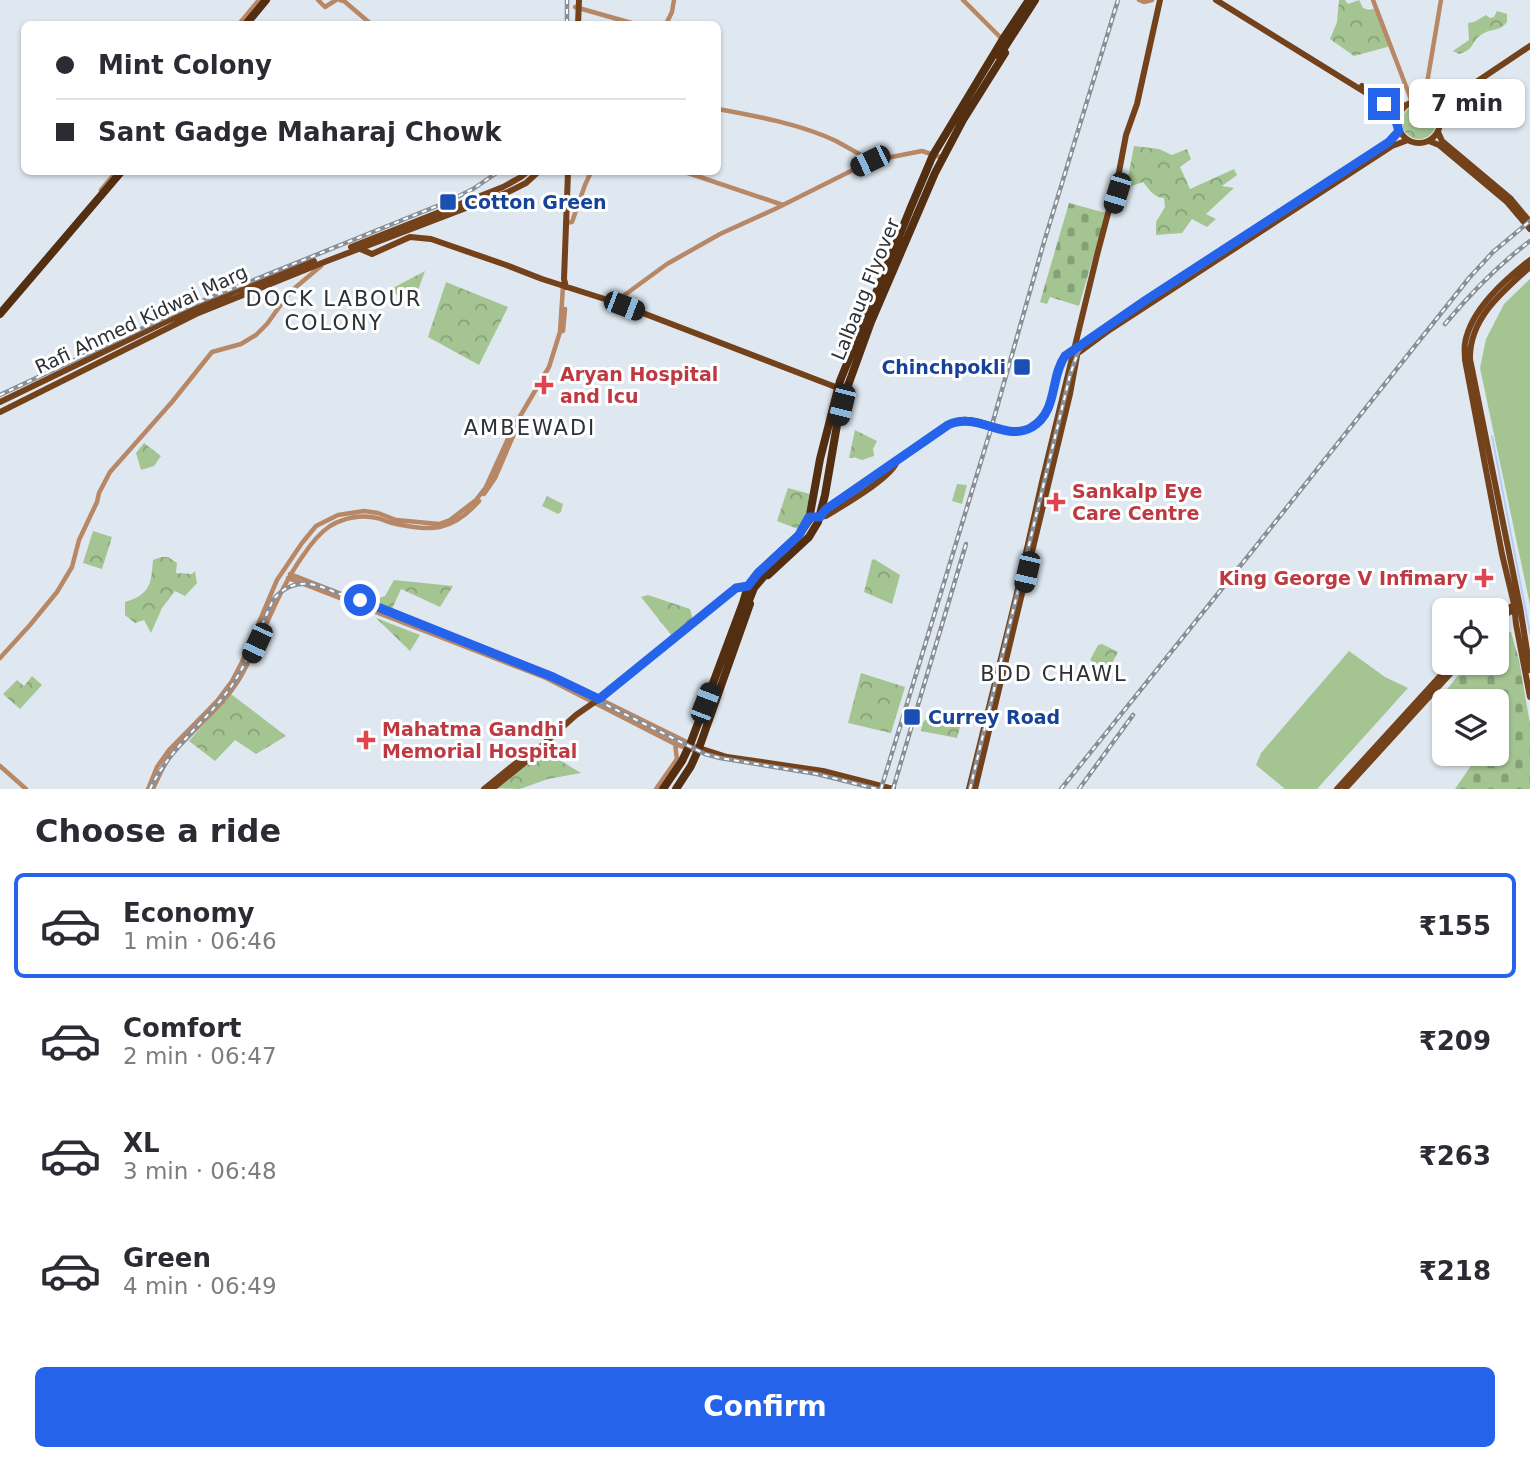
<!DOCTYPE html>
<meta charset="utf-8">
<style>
body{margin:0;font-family:"DejaVu Sans",sans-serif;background:#f7f7f7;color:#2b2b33;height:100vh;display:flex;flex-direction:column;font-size:26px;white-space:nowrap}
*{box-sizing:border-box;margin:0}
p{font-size:23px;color:#7c7c81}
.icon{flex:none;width:38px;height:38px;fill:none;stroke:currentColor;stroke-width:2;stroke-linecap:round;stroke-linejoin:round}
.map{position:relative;height:789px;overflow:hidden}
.sheet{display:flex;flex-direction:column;background:#fff;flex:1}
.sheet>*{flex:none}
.guide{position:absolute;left:21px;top:21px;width:700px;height:154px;border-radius:10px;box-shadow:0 2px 5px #0004;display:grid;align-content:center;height:154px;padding:0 35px;background:#fff}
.fabs{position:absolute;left:1432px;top:598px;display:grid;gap:14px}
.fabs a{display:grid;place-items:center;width:77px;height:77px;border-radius:10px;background:#fff;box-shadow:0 2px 5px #0004;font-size:35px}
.end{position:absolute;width:32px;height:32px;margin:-16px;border:9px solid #2563eb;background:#fff;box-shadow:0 0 0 4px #fff}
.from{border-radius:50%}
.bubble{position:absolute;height:49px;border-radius:10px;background:#fff;box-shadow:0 2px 5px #0004;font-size:23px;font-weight:700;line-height:49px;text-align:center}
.car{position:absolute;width:21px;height:42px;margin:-21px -10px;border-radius:9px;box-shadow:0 0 5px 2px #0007;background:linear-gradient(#222 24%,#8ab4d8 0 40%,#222 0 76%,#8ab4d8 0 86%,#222 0)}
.guide b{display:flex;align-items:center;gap:24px;height:66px;font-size:26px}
.guide b+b{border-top:2px solid #e1e1e2}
.guide i{width:18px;height:18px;background:#2b2b33}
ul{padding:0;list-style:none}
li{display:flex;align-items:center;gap:21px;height:105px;margin:0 14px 10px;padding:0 21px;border:4px solid transparent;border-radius:10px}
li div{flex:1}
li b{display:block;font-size:26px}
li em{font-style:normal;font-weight:700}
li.selected{border-color:#2563eb}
li>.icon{width:63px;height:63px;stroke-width:1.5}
h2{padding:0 35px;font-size:32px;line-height:84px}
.primary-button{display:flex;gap:14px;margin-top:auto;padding:14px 35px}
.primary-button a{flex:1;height:80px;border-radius:10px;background:#2563eb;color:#fff;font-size:28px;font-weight:700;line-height:80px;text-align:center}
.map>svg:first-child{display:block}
.grass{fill:#a4c592}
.forest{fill:url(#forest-crowns)}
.cemetery{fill:url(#cemetery-stones)}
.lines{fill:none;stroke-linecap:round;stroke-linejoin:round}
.stream{stroke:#b3cdf8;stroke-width:2}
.minor{stroke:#b88765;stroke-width:4.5}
.major{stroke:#73411a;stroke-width:6}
.highway{stroke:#532e11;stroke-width:8}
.rail-casing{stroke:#898f96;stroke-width:4.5}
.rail{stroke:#fff;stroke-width:2;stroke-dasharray:5;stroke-linecap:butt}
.route{stroke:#2563eb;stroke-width:9}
.transit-dot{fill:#1a4fb4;stroke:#fff;stroke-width:2.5}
.health-dot{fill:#e0444e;stroke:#fff;stroke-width:2.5}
.labels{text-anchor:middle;stroke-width:6;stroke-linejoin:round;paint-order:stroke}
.transit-label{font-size:19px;font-weight:bold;fill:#164399;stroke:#fff;text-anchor:start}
.street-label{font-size:19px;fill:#2d3034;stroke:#fff}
.health-label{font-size:19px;font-weight:bold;fill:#be3a42;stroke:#fff;text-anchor:start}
.neighbourhood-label{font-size:21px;letter-spacing:2px;fill:#2d3034;stroke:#fff}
</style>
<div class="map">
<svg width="1530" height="789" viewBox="0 0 1530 789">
<defs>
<pattern id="forest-crowns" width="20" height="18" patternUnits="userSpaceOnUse" patternTransform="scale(1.75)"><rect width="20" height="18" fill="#a4c592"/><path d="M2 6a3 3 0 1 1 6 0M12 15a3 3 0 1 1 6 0" fill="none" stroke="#86a078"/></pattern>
<pattern id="cemetery-stones" width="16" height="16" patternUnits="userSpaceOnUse" patternTransform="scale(1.75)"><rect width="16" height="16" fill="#a4c592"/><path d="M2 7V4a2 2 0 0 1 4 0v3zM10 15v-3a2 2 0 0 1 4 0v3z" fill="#86a078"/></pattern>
</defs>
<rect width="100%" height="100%" fill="#dfe8f1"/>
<path class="grass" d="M1530,279V605L1480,368L1486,339L1504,304Z
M957,484L967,485L962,504L952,501Z
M1349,651L1385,677L1408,688L1317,789H1285L1256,765L1261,753Z"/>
<path class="forest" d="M1339,0H1345L1348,4L1359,0L1363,8L1369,10L1376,8L1391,46L1354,56L1330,39L1337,22Z
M1497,11L1507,14V22C1498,33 1490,28 1481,35C1470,42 1476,49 1459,54L1453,51L1469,40L1468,23L1474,22L1486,15L1490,18L1494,17Z
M1402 122a17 17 0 1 1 34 0a17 17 0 1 1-34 0Z
M1134,146L1159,149L1172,155L1187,149L1191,159L1180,167L1190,189L1234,169L1237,175L1222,186L1234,188L1206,214L1216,219L1207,227L1192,219L1182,233L1156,235V222L1165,207L1164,198C1154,198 1149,189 1143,182L1126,188Z
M425,271L411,310L391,289Z
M446,282L508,307L479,365L428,337Z
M855,430L877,441L873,449L874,456L862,460L854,457V458H849Z
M144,443L161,456L154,466L141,470L136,453Z
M788,488L810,494C809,507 807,520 798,529L777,521Z
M547,496L563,504L561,512L558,514L542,506Z
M93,531L112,537L102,569L83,563Z
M161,557H168L177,563L176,573L192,574L195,571L197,583L185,596L175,591L162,608L151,633L144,620L135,623L125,615V602C151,594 151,584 153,560Z
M874,559L900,575L892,604L864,592L872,560Z
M394,580L453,586L440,607L401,589L392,609L368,602L385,596Z
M648,595L690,609L693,620L672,636L641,597Z
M376,618L420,635L410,651Z
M1102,644L1118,652L1108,671L1090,660L1098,645Z
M861,673L905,687L891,733L848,723Z
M32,676L42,685L20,709L3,694L17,680L24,686Z
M231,694L286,736L256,754L235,740L215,761L189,741Z
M930,716L936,718L948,717L962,720L957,738L921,731L923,722Z
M543,750L581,773L548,779L520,789L493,788Z"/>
<path class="cemetery" d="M1069,203L1106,213L1079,306L1050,297L1047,304L1040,302Z
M1498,632H1511L1519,660L1530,724V789H1455L1479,754H1496V702H1444V719L1432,708L1468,663H1496V634Z"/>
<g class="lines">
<path class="stream" d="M1492,436L1530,633"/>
<path class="minor" d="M318,0L325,7L336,0
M340,0L344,1L371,24
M963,0L1002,39
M1139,0L1144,2L1152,0
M1373,0L1412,102
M575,7L635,24
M239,24L259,0
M666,24L672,12L674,0
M1424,101L1441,0
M718,109C756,116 800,124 836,141C847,147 859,154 870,160
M685,172L783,205
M101,190L116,172
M565,223L572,222L585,185L591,172
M615,302L667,264L720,234L775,209L871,161L922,151L943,158
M563,331L565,309
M484,494L495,478L517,427
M290,574L553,676L699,748
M288,578L546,678L675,744L698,752
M0,658L30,625L57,592L72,567L79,540L97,502L99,493L110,472L172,402L212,352L241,344L256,335L267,324L290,292L321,266
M0,766L26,789
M148,789L157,767L169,750L217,701L232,681L242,662L277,580L302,543L316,526L338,515L364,511L378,513L396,520L439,524L450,520L476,500L486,487L512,430L549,367L560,332L563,286
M153,789C158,778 163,766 170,756C193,729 223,707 241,676C263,637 276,594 302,557C310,545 318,534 330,526C343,518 362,514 377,518C382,519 387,522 392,523C430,532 452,532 479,501
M656,789L677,759L675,744"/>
<path class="major" d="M1216,0L1384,104L1393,112L1397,121
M578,24L579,0
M1362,86L1397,106L1406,105
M1398 122a21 21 0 1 1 42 0a21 21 0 1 1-42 0Z
M1436,109L1530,46
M1438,132L1442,141L1510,198L1530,222
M1429,141L1439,145L1507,202L1530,229
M351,247L503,187L521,177L527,172
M358,248L372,254L410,237L431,239L506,265L542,279L614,302L846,391
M1530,260C1505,280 1471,309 1465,343C1464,348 1465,354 1465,360L1502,554L1514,604L1516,624L1530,697
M1530,267C1502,292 1469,319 1470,359L1520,607L1530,670
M566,287L564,279L568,172
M1078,353L1108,331L1392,146L1408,140
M0,402L163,323L234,292L314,261
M0,412L196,314L327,261L508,192L526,183L538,172
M821,516L825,510L874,477L889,465L897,461C911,450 946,422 962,420C990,417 1018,450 1043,417C1057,399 1052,374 1065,356L1146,300L1389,142L1399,131
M818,517L826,516C842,506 893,477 897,461
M1496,616L1512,606
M1496,624L1504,615L1517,608
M699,748L727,757L823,771L893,789
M484,789L526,755L538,749L576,715L599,699L735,588L748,586
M492,789L533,756L537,751
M969,789L1016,597L1042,482L1097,255L1119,172L1126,135L1137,104L1160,0
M975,789L1070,394L1079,345
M1337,789L1452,663
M1345,789L1460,663"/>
<path class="highway" d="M246,24L266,0
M999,56L1035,0
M0,314L121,172
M768,575L809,537L818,522L825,495L838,419L846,391L871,322L935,173L963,120L1005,53
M746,608L754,588L770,569
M663,789L682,761L691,742L743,603L748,586L758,573L799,535L809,520L820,459L840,381L911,207L933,155L1003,39L1029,0
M676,789L691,766L699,748L750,604"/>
<g class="rail-casing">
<path id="rail" d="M567,24V0
M1445,324C1471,293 1498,265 1530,241
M0,395L192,305L447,202L473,189L498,172
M150,789C171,746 204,724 230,688C248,663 260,628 273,600C286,584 302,580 322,587L542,673L705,754L720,758L817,774L877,789
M881,789L990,432L1044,242L1118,0
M893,789L966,544
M970,789L1070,375L1078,352L1085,342L1103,328L1173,285L1345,173
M1061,789L1253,550L1469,278L1493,252L1530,221
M1079,789L1133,715"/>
</g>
<use href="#rail" class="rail"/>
</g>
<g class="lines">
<path class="route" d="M360,600L553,677L599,699L736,588L748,586L758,573L799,535L809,517H820L825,510L948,425C978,411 1006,443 1032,427C1058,412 1050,377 1065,356L1146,300L1389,142L1399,131L1393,112L1384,104"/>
</g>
<g class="transit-dot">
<rect x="439" y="193" width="18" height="18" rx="3.5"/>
<rect x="1013" y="358" width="18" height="18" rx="3.5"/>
<rect x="903" y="708" width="18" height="18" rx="3.5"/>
</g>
<g class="health-dot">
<path d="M540.5 374.5h7v7h7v7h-7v7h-7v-7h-7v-7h7z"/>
<path d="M1052.5 491.5h7v7h7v7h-7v7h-7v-7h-7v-7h7z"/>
<path d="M1480.5 567.5h7v7h7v7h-7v7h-7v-7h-7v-7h7z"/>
<path d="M362.5 729.5h7v7h7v7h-7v7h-7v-7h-7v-7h7z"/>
</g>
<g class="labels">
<g class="transit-label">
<text x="464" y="209">Cotton Green</text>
<text x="1006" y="374" text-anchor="end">Chinchpokli</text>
<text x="928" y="724">Currey Road</text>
</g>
<g class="street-label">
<text transform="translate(865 289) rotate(-68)" y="7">Lalbaug Flyover</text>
<text transform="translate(141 319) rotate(-25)" y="7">Rafi Ahmed Kidwai Marg</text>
</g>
<g class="health-label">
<text x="560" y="381">Aryan Hospital<tspan x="560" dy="22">and Icu</tspan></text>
<text x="1072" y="498">Sankalp Eye<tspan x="1072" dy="22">Care Centre</tspan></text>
<text x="1468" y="585" text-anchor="end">King George V Infimary</text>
<text x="382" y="736">Mahatma Gandhi<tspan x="382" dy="22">Memorial Hospital</tspan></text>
</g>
<g class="neighbourhood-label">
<text x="334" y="306">DOCK LABOUR<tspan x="334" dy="24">COLONY</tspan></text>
<text x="530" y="435">AMBEWADI</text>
<text x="1054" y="681">BDD CHAWL</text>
</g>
</g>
</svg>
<div class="fabs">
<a><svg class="icon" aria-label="locate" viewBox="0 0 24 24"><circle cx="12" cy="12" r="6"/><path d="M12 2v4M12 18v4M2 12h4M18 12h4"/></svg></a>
<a><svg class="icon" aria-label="layers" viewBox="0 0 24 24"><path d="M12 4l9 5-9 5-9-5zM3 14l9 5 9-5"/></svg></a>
</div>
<i class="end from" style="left:360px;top:600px"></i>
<i class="end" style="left:1384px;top:104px"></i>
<div class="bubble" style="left:1409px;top:79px;width:116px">7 min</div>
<i class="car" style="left:870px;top:161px;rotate:244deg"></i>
<i class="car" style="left:1117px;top:193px;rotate:197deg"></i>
<i class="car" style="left:624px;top:306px;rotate:111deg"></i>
<i class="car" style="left:842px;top:405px;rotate:194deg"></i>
<i class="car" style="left:1027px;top:572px;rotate:193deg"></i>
<i class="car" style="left:257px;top:643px;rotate:205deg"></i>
<i class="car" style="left:705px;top:703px;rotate:21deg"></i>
<div class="guide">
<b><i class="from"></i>Mint Colony</b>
<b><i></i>Sant Gadge Maharaj Chowk</b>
</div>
</div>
<section class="sheet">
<h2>Choose a ride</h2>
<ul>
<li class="selected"><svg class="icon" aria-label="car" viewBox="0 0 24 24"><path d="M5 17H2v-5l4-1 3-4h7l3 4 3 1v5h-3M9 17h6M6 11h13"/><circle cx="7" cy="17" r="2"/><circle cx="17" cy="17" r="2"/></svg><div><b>Economy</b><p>1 min · 06:46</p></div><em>₹155</em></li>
<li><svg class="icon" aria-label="car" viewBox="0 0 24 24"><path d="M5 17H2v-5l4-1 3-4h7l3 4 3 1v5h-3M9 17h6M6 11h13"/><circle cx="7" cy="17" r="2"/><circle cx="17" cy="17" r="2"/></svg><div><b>Comfort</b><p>2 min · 06:47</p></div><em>₹209</em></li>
<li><svg class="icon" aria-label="car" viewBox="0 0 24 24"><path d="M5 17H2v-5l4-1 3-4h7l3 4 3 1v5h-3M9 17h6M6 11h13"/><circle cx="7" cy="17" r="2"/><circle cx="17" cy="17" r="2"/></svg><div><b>XL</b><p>3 min · 06:48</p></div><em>₹263</em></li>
<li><svg class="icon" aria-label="car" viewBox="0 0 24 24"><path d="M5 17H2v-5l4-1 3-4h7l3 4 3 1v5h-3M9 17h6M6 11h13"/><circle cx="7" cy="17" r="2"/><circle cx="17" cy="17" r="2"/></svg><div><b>Green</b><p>4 min · 06:49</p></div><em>₹218</em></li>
</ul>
<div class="primary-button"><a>Confirm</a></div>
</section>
